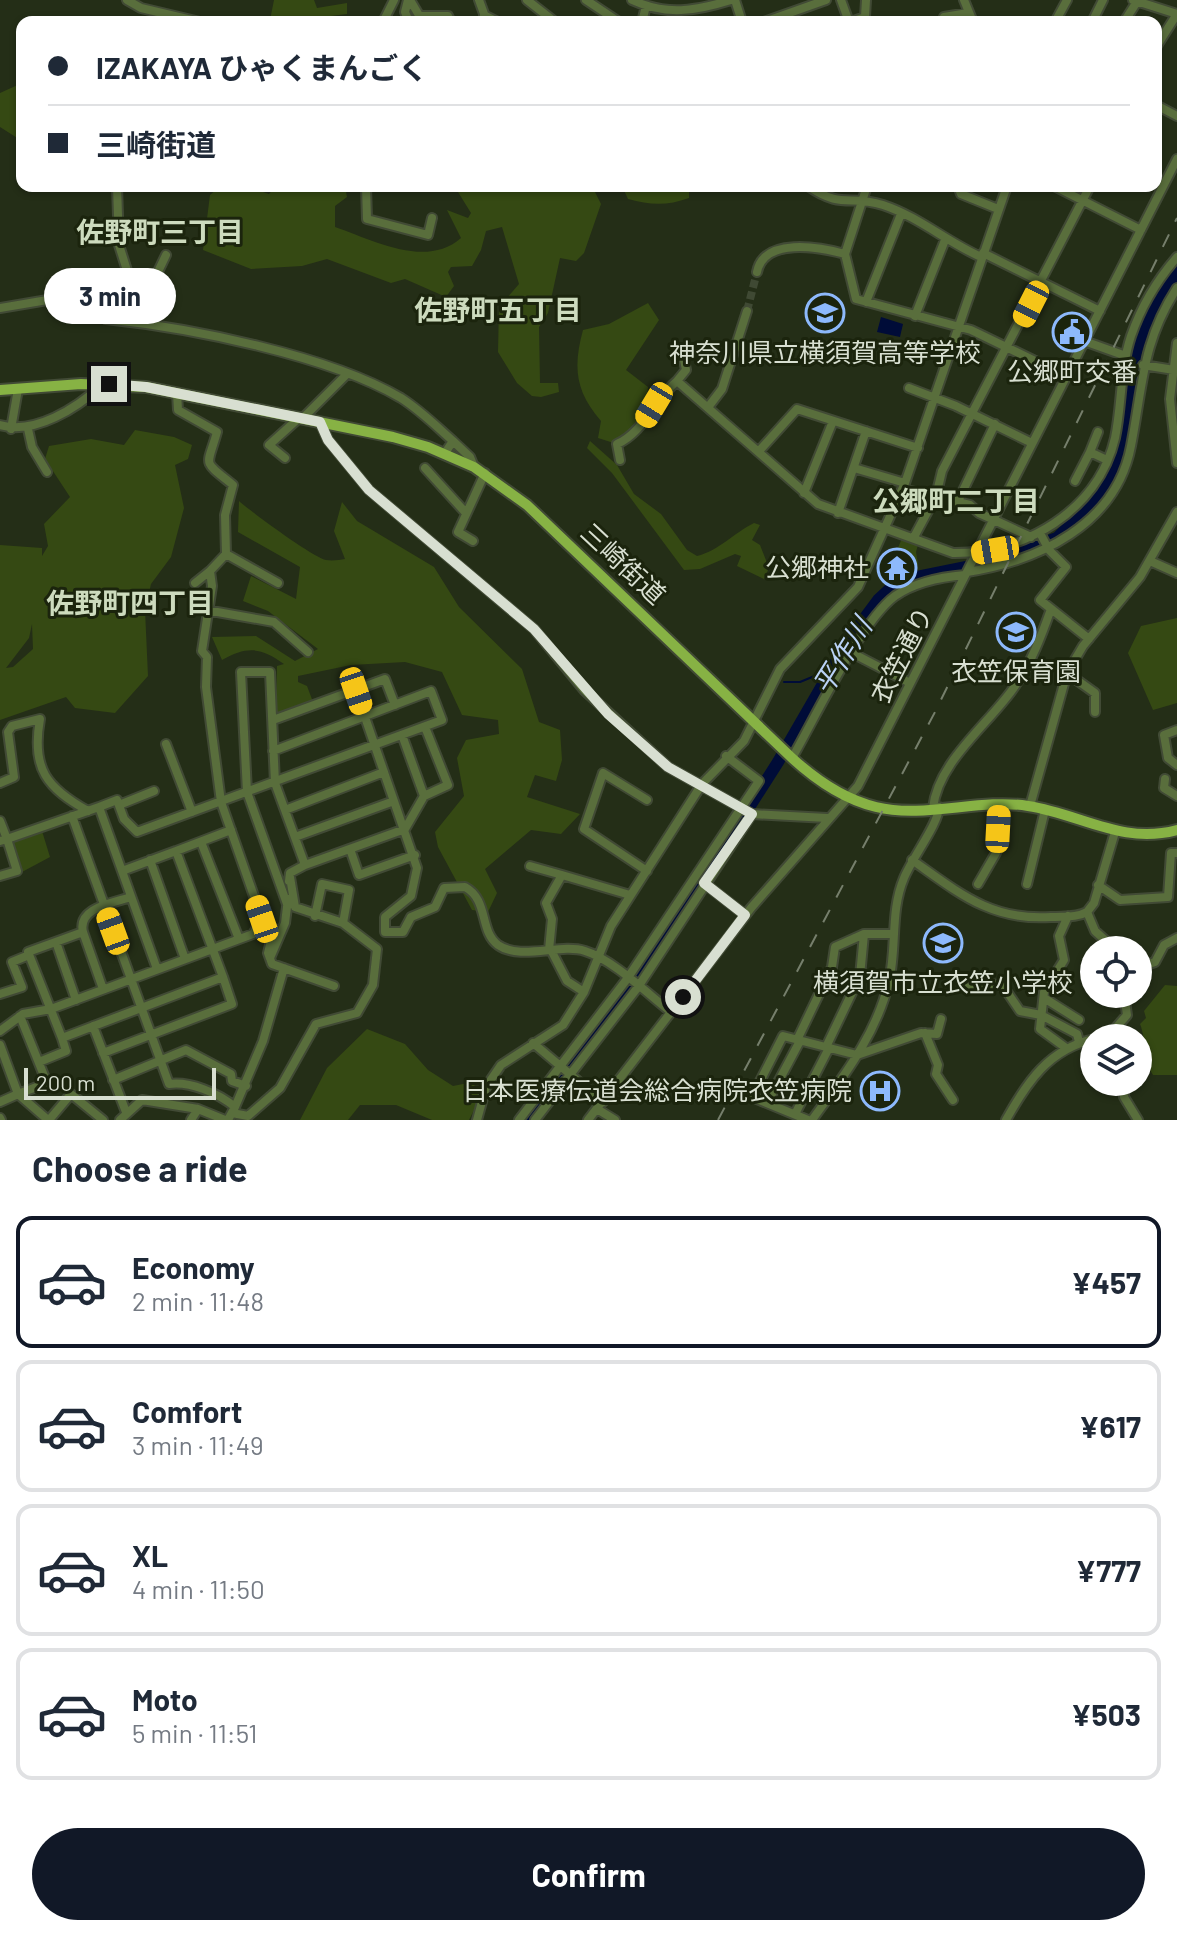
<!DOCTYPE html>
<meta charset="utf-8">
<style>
body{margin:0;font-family:Barlow,"Noto Sans JP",sans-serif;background:#f6f6f7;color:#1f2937;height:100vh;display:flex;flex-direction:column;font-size:30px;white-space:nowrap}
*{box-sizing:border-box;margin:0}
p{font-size:26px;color:#747a83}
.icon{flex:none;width:44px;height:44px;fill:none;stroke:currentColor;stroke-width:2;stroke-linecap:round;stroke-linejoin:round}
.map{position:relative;height:1120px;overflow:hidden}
.drawer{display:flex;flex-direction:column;background:#fff;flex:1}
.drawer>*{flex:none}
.guide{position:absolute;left:16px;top:16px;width:1146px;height:176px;border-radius:16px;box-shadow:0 2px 6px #0004;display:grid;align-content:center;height:176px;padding:0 32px;background:#fff}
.buttons{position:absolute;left:1080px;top:936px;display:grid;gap:16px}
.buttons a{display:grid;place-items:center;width:72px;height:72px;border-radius:50%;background:#fff;box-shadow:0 2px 6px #0004;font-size:40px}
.scale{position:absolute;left:24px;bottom:20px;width:192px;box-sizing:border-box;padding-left:8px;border:4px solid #d8dfd1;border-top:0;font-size:22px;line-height:28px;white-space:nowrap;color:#d8dfd1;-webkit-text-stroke:6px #1b240d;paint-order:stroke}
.end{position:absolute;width:36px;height:36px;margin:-18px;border:10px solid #d8dfd1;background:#111;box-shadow:0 0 0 4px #111}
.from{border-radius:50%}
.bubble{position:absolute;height:56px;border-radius:28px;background:#fff;box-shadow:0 2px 6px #0004;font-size:26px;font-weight:700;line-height:56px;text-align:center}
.car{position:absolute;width:24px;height:48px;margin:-24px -12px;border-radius:10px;box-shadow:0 0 6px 2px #0007;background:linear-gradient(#f5c518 24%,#345 0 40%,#f5c518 0 76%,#345 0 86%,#f5c518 0)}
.guide b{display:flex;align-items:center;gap:28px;height:76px;font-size:30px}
.guide b+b{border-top:2px solid #e0e1e3}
.guide i{width:20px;height:20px;background:#1f2937}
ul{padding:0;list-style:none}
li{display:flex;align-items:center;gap:24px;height:132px;margin:0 16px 12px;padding:0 16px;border:4px solid #e0e1e3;border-radius:16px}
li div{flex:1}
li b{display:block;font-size:30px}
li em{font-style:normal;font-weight:700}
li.on{border-color:#111827}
li>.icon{width:72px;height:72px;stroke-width:1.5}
h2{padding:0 32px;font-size:36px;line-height:96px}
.action{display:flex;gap:16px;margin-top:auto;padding:16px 32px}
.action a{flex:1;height:92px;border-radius:48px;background:#111827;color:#fff;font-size:32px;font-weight:700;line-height:92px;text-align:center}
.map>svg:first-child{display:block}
.green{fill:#354913;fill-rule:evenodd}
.water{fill:#000c38}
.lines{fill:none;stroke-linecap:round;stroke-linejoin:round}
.stream{stroke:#000c38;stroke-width:2}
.river{stroke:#000c38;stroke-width:12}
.minor-tunnel{stroke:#3f4933;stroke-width:8;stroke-dasharray:8 4;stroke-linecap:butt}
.minor-casing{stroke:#414a35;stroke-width:12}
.major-casing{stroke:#414a35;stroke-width:14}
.minor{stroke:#596e3c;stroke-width:8}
.major{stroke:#87b244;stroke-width:10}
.rail{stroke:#767f6c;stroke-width:2;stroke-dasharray:14 14;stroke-linecap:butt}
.route{stroke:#d8dfd1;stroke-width:10}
.labels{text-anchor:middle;stroke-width:6;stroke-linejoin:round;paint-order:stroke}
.poi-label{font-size:26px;fill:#d8dfd1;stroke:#1b240d}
.street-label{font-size:26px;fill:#d8dfd1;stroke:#1b240d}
.neighbourhood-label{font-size:28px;font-weight:bold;fill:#cddbbe;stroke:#1b240d}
.water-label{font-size:28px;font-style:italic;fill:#bad2f6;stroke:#1b240d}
</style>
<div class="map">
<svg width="1177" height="1120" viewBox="0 0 1177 1120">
<rect width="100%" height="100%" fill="#242e17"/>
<path class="green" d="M274,0H314L317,8L347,3V14L331,16L329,22H275L270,20Z
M22,83V141L0,127V93Z
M220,186H245L269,194L276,186H345L347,197L335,206V227C373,240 426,269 461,238L447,210L468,218L471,213L458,192L445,186H592L601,204L584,253L576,261L560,258L548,313L539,327L540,383H558L559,392L541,397L532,396L517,383L498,352L499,307L519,284L502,227L486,231L481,250L472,266L451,267L448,272L454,286L446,297L405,279L391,283L327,259L302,266L251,269L203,250L210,195Z
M622,186H689V198C667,206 650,205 628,199Z
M648,303L659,320L626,370L648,387L645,420L617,444L598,438L601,421C575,391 573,367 583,330L609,324Z
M135,430L174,437L192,445L188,459L175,465L184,508L171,557L151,584L145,610L148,676L115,713L75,708L66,697L0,720V545L42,548V556L48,546L44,524L70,497L45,459L49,446L91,439L124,445ZM32,624L33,649L13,667L6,668L29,638Z
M590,441L617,465L634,494L661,514L687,550L697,556C718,551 734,533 754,523L760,525L752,540L760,545L769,568L764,579L737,566L741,556L735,554L700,569L684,570L612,473L587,448Z
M239,501C250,511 314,558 326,560C332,561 340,560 345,559L334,531L342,502L357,521L434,567L459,607L522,669L539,722L560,730L562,760L556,781L535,775L527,797L580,814L561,834L531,830L485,869L497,893L488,912L472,910L438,847L435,832L464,796L457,758L466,740L499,734L498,720L462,715L442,672L405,662L351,665L298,676V682L307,686L313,702L276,715L277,666L284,664C261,647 247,646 222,660L212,637L256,636L295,661L318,649L268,611L243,601L251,576L296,599L300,567L238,532Z
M903,536L919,541L916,552L918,564L905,569L894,557Z
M1177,618V703L1153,710L1128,653L1141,626Z
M42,831L50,857L22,872L11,842Z
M1165,985L1177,986V1075H1153C1142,1058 1147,1042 1140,1024L1146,1018L1144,1011Z
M367,1029L405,1044L428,1070L453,1086L473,1082L480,1098L469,1120H432L396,1105H360L348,1120H300L327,1068Z"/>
<path class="water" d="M881,317L903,324L900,337L877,332Z"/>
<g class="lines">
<path class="stream" d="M784,682H800L834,668"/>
<path class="river" d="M529,1120L629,991L675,914L727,842L778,762L849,639L878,600L892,587L912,578L991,562L1057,538L1101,495L1122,450L1136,352L1145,325L1177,270"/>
<path class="minor-tunnel" d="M747,311L757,272"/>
<g class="minor-casing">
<path id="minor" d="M127,0L141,8L200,22
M408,0L405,12L409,22
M410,0L423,22
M479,0L487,22
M527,0L555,22
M586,0L619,22
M632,0C666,16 696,11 731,0
M735,0L742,22
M841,0L849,22
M964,0L973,22
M1133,0L1177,14
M484,15L498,22
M420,16H448L451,22
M944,17L968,13
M383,22L394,0
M642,22L646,6
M764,22L826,0
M851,22L865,17L866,0
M1055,22L1067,0
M1092,22L1103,0
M1124,22L1138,0
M1156,47L1177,14
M1156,105L1177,116
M366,186L367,219L428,235L432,218
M808,186C843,210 849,194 883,205C919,217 947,242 981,257
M958,186L961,194L998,209
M1054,186L1141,230
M983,253L1100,311
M845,254L867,186
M757,272C764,237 819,247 845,254L856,299L971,330L1066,376
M130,280L155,278L166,255
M104,297L106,319C190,328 328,355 401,398C420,410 436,426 453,441L445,453
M866,302L901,214
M0,308L65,297L127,299L130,280L119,245L117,186
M915,316L945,240
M1084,341L1126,356
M1177,343L1170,399L1177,463
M1143,365L1174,370
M677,381L686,370L684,360L688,351
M909,388L956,406L1032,443
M709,406L722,389L747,311
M303,418L346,375
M320,422L328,440L369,490L534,629L584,690L668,767L752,814L827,818
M0,425C35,435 77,408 102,385
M11,429L18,389
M28,429L32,447L47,472
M453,441L470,457L474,467
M760,450L797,409L918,448
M1090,452L1098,432
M285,458L269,445L299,418
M620,460L617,444C644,432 654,400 677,381L818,504L953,553C1024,554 1098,511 1115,438C1122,405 1120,369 1131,336C1141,307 1157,280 1177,257
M425,468L465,512
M854,468L905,483
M1075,481L1090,452L1107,460
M903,489L970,505L979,513L1031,537
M804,493L833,421
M958,501L995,424
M838,513L866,431
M1040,533L1049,550L1066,567L1040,600L1089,639
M914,537L936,496L942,471L1090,186
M473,541L458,532L485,473
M226,554L278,583
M1150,561L1177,573
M967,572C1038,561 1116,525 1131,446C1143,385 1142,342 1177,288
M195,583L210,571
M206,610L274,622L308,652
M852,653L910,683
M1067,673L1095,693V712
M356,691L417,868L411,896L385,917V932H403L411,917L435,907L444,888L465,887C489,900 479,931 498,945C521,961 560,943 585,951C612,959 648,994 671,1012
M273,720L385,679L395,705
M1177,730L1164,735L1168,758L1177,765
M402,735L424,796
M166,744L192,812
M792,758C815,718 861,621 895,596C915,582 941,577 965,575
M1165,779L1164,788L1177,796
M0,783L14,777L8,732L12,726L40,719C31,769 47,788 88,811
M647,800L603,773L584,829L647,871
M119,805L154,791
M1030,806L1067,673L1083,646L1140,577L1177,512
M99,807L117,800L124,819L137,832L442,720L431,691L273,751
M933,808C938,761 990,723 1015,686C1032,661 1041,637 1051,609
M285,810L384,772
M72,816L169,1084C190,1081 218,1093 235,1107L228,1120
M0,821L7,839L99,807L122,871
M295,837L394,801
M0,841L7,839L17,871L0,876
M201,842L239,939
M350,849L359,875L415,855
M176,851L231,830
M150,860L185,959
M912,860C959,893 991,921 1051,917C1064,916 1076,918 1087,912L1095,931L1116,950
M530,866L562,875
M289,881L290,873L305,865
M704,883L745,915
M978,884L996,853L999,805
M1027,884L1045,810
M1098,885L1120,900L1168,897L1171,853H1177
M287,904L247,792L241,672H270L275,783L305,865L405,829L424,796L448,785L425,727
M1087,912L1094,903L1115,832
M315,916L322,884L349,890L343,923
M262,919L274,929L268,953L272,964L334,986
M83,932C77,908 113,903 131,897
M56,942L76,1000
M549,950L552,919L546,903L562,875L630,895
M551,950L567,981L584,992
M270,958L285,923L288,899
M1138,968L1155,962L1164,945L1177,938
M966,988L985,983L1003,986L1020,1011L1041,1015L1077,1034L1079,1042
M103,989L83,932L28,952L62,1038L223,977L176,851L122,871L157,969
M0,994L22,987L12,962L29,955
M1044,998L1079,1020
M20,1016L47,1083L18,1094L48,1120
M93,1026L126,1112
M0,1031L23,1014L51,1009L253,934L262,919L221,802L206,687L207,657L202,651L212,586L210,571L226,554L225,515L233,485C201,459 207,468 217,432L178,410L177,393
M925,1033L938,1065L936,1074L953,1100
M1098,1038L1114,1030L1127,1015L1124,994
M797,1040L832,967L835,947L864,934H894
M533,1043L603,1102
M0,1045L18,1094L0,1102
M826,1047L860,976L864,934
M1066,1048L1040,1029L1044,992L1064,960L1059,936L1068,916
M103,1053L232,1004L223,977
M39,1062L66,1051L62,1038
M113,1080L186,1050L231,1074L232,1081L246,1086
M1125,1082L1124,1097L1138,1120
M767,1103L800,1041
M235,1107L263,1041L284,968
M597,1109L615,1120
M232,1113L248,1116L280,1088L316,1024L357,1013L373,985L377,949L343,923L295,907L290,877
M795,1114L829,1048
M0,1118L1,1120
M49,1120L71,1094L103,1120
M120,1120L142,1100L198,1109L225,1120
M191,1120L198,1109
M477,1120L486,1087L501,1065L563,1025L584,992L611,926L702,784L744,741L780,669L858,587L905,483L1007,186
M519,1120L627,979L759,781L726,756
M535,1120L638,987L752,814
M588,1120L751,908L858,786L1177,159
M808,1120L752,1097L783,1036L857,1055L921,1033L937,1034L941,1019
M812,1120C843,1077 877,1034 889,981C897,947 890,911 904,878C912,858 939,823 939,807
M1006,1120C1027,1082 1049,1049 1094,1039"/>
</g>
<g class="major-casing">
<path id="major" d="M0,390L81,384L146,387L393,437L428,447L474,467L527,505L792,758C816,780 843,799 876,807C925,819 979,798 1028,806C1081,814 1122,845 1177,830"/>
</g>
<use href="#minor" class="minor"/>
<use href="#major" class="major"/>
<path class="rail" d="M718,1120L935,712L1177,218"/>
</g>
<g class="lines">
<path class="route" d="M109,384L146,387L320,422L328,440L369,490L534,629L608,714L668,767L752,814L704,883L745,915L683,997"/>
</g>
<defs>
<g id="school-ring" transform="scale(2)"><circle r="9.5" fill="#1b240d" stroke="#8db9fc" stroke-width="1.5"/><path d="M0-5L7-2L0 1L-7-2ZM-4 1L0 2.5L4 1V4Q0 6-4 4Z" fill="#8db9fc"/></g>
<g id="civic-ring" transform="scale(2)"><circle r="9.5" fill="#1b240d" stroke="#8db9fc" stroke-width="1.5"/><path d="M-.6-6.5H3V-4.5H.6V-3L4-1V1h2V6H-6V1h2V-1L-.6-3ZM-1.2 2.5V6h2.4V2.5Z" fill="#8db9fc"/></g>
<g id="temple-ring" transform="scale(2)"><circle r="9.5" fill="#1b240d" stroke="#8db9fc" stroke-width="1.5"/><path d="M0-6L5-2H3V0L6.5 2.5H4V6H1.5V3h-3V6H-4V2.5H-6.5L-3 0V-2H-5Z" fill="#8db9fc"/></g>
<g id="hospital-ring" transform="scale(2)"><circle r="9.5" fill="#1b240d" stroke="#8db9fc" stroke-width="1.5"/><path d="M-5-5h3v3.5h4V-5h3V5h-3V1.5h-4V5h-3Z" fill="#8db9fc"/></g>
</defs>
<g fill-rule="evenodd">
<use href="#school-ring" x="825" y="313"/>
<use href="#civic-ring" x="1072" y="332"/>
<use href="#temple-ring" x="897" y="568"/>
<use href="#school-ring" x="1016" y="632"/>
<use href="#school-ring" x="943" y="943"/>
<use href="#hospital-ring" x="880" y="1091"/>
</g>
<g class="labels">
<g class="poi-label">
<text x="825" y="362">神奈川県立横須賀高等学校</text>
<text x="1072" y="381">公郷町交番</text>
<text x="869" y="577" text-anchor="end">公郷神社</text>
<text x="1016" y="681">衣笠保育園</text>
<text x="943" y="992">横須賀市立衣笠小学校</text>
<text x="852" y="1100" text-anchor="end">日本医療伝道会総合病院衣笠病院</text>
</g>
<g class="street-label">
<text transform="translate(623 564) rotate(43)" y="9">三崎街道</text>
<text transform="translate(902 655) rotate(-63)" y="9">衣笠通り</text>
</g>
<g class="neighbourhood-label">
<text x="160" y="242">佐野町三丁目</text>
<text x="498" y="320">佐野町五丁目</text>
<text x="956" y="511">公郷町二丁目</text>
<text x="130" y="613">佐野町四丁目</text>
</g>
<g class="water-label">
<text transform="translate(842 656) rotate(-58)" y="10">平作川</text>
</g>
</g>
</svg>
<div class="buttons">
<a><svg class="icon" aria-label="locate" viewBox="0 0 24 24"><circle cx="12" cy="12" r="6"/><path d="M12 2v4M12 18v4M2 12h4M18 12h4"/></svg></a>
<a><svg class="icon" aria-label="layers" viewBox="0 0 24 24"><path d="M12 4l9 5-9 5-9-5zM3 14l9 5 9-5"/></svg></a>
</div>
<div class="scale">200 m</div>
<i class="end from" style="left:683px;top:997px"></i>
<i class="end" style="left:109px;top:384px"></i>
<div class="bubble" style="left:44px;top:268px;width:132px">3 min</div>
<i class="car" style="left:1031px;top:304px;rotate:207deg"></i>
<i class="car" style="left:654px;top:405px;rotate:211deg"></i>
<i class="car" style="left:995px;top:550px;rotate:260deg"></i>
<i class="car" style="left:356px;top:691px;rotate:161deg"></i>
<i class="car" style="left:998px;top:829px;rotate:3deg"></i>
<i class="car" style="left:262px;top:919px;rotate:341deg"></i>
<i class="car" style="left:113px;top:931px;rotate:340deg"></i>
<div class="guide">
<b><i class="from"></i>IZAKAYA ひゃくまんごく</b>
<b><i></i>三崎街道</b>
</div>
</div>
<section class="drawer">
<h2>Choose a ride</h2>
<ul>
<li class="on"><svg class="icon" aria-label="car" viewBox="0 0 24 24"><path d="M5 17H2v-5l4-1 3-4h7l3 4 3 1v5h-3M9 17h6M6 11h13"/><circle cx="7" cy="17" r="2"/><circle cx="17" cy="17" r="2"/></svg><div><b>Economy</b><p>2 min · 11:48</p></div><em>¥457</em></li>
<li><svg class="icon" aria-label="car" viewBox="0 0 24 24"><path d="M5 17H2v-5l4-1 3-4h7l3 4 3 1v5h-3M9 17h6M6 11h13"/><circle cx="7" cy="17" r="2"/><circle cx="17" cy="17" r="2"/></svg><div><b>Comfort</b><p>3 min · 11:49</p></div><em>¥617</em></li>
<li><svg class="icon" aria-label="car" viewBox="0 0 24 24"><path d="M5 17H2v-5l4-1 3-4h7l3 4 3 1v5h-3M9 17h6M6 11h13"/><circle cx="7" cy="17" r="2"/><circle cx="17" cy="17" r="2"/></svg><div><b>XL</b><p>4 min · 11:50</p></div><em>¥777</em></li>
<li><svg class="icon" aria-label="car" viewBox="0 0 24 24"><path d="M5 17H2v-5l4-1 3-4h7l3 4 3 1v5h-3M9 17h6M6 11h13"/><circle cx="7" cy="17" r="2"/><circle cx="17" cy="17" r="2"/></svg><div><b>Moto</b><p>5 min · 11:51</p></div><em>¥503</em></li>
</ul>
<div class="action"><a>Confirm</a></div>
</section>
